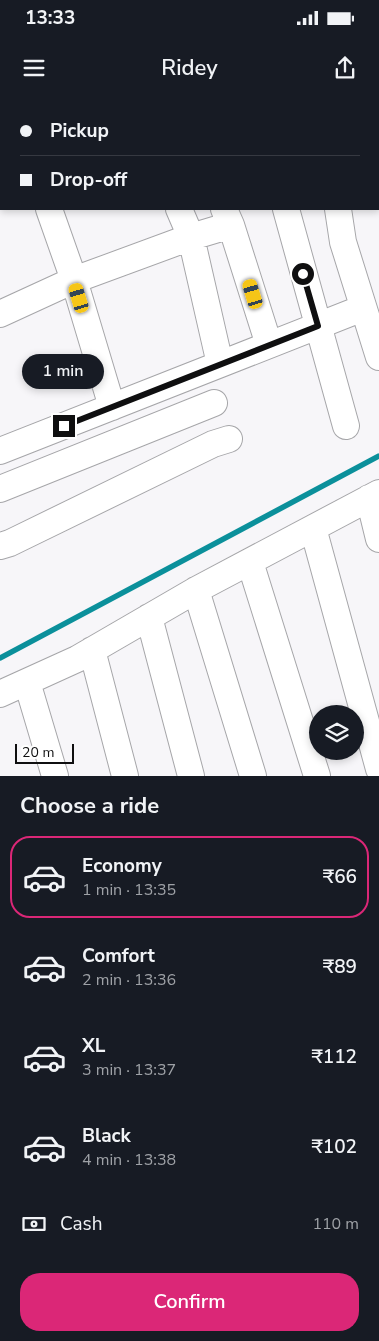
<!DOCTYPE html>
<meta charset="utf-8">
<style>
body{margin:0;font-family:"Nunito Sans",sans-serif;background:#242831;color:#f1f3f6;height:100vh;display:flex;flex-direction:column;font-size:19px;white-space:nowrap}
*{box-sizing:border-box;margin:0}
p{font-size:16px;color:#9ea1a6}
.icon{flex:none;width:28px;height:28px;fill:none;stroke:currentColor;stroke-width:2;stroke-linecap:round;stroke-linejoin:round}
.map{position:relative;height:676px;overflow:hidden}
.side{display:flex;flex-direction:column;background:#171b24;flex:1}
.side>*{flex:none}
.banner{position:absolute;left:0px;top:0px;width:380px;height:110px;box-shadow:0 2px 8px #0003;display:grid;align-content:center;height:110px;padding:0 20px;background:#171b24}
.tools{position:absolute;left:309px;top:605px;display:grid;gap:10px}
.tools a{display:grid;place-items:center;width:55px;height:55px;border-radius:50%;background:#171b24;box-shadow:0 2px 8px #0003;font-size:25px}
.scale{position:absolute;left:15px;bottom:12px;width:59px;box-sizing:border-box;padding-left:5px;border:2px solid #0f0f10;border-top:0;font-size:14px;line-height:18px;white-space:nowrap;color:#0f0f10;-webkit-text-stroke:4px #fff;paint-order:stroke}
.end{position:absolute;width:22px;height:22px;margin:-11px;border:6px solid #0f0f10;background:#fff;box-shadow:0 0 0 2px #fff}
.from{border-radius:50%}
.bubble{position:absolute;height:35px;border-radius:18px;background:#171b24;box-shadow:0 2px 8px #0003;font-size:16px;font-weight:600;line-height:35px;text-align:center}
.car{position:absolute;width:15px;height:30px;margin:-15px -8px;border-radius:6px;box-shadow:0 0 4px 1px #0007;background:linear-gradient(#f5c518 24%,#345 0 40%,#f5c518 0 76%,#345 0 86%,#f5c518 0)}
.banner b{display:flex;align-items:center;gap:18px;height:48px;font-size:19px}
.banner b+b{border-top:1px solid #363941}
.banner i{width:12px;height:12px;background:#f1f3f6}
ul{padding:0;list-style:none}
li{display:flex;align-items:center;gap:15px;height:82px;margin:0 10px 8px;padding:0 10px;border:2px solid transparent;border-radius:20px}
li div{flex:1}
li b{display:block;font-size:19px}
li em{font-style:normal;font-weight:600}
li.current{border-color:#db2777}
li>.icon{width:45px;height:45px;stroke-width:1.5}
h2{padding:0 20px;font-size:22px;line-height:60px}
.pay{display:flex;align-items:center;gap:12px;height:55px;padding:0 20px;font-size:19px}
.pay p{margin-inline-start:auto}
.button{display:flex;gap:10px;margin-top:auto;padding:10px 20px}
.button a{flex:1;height:58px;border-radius:20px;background:#db2777;color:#fff;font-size:20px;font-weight:600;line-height:58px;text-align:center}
.status{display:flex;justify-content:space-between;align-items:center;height:35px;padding:0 25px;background:#171b24;direction:ltr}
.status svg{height:14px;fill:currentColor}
header{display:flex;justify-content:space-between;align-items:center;height:65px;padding:0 20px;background:#171b24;font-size:22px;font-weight:600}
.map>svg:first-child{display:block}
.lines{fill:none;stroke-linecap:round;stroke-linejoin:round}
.stream{stroke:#0b909b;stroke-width:5.5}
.minor-casing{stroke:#a6a6a9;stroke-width:28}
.minor{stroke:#fff;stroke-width:26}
.route{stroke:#0f0f10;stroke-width:6}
</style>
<div class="status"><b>13:33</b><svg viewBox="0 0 49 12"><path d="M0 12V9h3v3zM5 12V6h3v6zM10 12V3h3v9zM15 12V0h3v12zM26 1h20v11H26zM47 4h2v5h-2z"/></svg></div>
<header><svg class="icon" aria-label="menu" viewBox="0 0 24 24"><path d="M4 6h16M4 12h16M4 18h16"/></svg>Ridey<svg class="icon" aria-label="share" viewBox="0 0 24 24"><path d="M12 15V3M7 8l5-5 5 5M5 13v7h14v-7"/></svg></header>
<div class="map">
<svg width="379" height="676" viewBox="0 0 379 676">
<rect width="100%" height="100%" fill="#f7f6f9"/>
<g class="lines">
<path class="stream" d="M0,558L379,356"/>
<g class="minor-casing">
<path id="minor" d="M10,0V1
M156,0V1
M203,0V1
M267,0V1
M322,0V1
M45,1L48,0
M0,90H1
M49,109L74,180L112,307
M179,109L191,137L231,125
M224,109L231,125L269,245
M286,109L346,326
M338,109L343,142L379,257
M0,214L74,180L191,137L220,264
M0,351L363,208
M0,389L214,303
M369,398L379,439
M313,428L379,669
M0,446L10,443L213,344L229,339
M250,462L317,676
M196,490L253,676
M149,517L191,676
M92,550L125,676
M27,582L55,676
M0,594L77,559L196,490L379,393"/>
</g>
<use href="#minor" class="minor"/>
</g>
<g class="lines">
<path class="route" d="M64,326L318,226L303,174"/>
</g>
</svg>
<div class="tools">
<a><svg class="icon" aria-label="layers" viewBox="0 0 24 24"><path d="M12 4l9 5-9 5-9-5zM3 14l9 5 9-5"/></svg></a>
</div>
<div class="scale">20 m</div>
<i class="end from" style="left:303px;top:174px"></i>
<i class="end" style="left:64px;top:326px"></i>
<div class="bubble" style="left:22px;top:254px;width:82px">1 min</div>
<i class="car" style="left:253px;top:194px;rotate:343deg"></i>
<i class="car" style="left:79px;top:198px;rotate:343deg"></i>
<div class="banner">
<b><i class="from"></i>Pickup</b>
<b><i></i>Drop-off</b>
</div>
</div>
<section class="side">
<h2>Choose a ride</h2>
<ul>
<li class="current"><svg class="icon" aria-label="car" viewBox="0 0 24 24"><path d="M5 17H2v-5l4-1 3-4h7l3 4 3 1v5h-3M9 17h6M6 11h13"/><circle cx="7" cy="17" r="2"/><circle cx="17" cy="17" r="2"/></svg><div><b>Economy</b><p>1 min · 13:35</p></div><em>₹66</em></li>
<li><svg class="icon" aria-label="car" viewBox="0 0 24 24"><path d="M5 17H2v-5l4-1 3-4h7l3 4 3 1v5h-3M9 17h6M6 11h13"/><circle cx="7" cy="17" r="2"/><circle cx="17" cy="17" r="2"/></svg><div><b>Comfort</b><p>2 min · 13:36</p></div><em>₹89</em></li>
<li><svg class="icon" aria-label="car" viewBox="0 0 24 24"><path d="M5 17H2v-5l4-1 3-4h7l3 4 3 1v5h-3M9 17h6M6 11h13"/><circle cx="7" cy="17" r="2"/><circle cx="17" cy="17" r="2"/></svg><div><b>XL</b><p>3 min · 13:37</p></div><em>₹112</em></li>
<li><svg class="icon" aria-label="car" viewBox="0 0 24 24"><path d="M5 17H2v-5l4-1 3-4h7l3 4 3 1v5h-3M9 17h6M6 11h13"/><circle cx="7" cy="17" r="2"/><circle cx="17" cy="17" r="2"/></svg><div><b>Black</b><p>4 min · 13:38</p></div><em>₹102</em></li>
</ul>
<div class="pay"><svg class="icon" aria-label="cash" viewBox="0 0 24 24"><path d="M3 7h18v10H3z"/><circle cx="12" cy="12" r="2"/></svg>Cash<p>110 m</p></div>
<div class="button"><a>Confirm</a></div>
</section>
